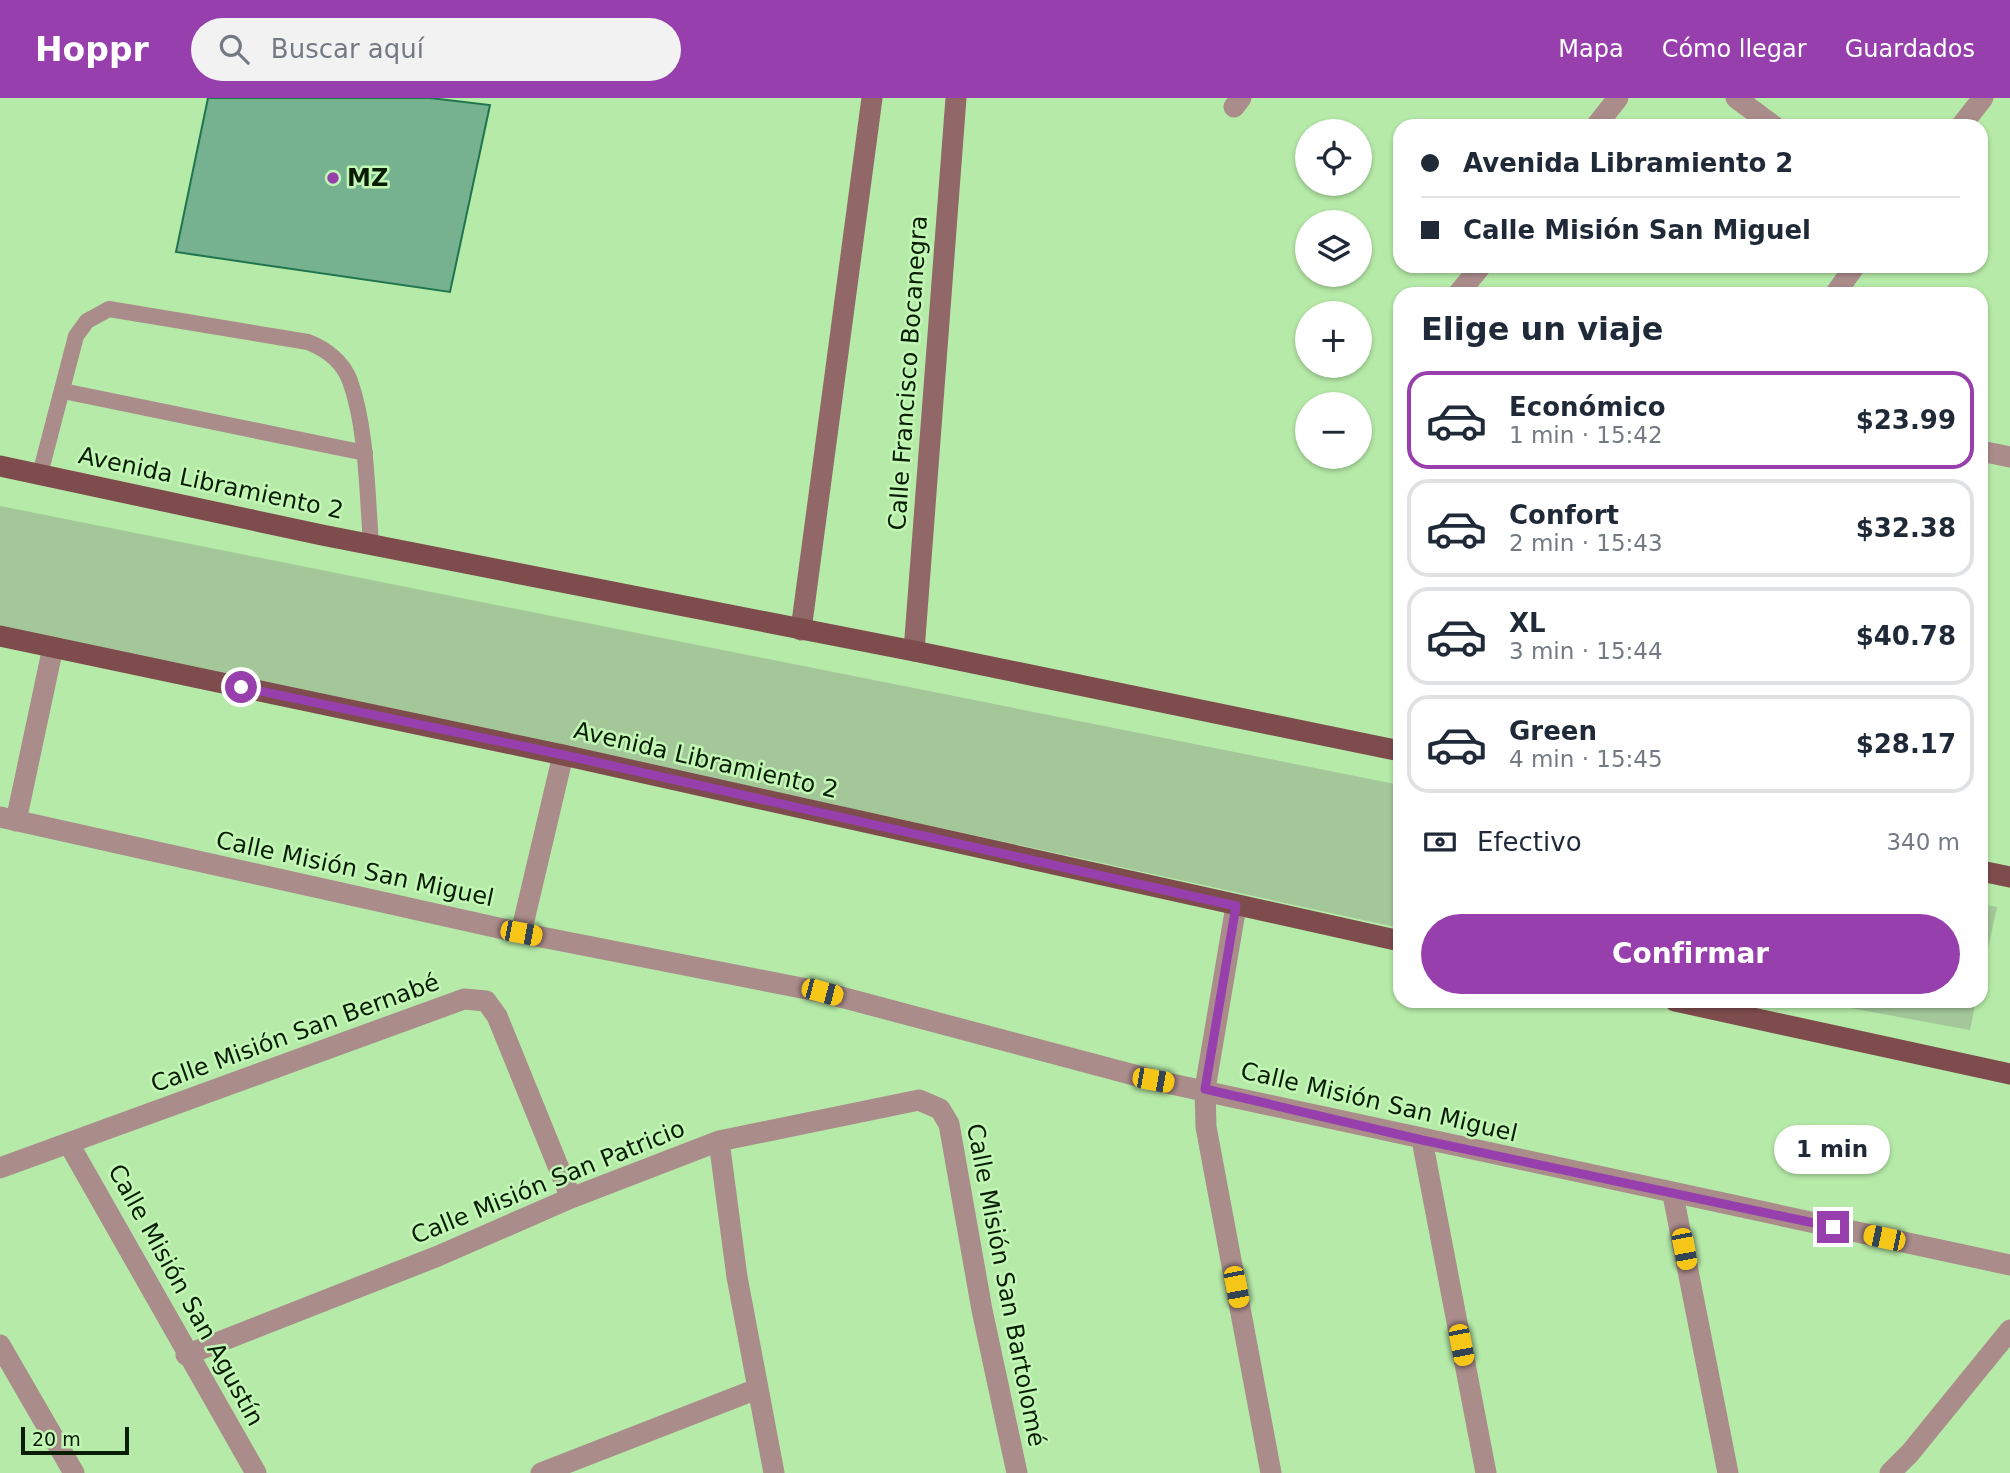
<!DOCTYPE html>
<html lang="es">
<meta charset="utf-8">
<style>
body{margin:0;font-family:"DejaVu Sans",sans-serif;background:#f2f2f3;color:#1f2937;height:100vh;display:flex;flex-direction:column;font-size:26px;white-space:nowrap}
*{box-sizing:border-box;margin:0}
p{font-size:23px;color:#747a83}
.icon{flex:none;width:38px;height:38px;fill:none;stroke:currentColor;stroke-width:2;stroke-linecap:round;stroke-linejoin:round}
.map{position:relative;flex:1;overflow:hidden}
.drawer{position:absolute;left:1393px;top:189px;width:595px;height:721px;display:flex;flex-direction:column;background:#fff;border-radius:21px;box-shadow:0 2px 5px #0004}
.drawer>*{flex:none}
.top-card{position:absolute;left:1393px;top:21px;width:595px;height:154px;border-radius:21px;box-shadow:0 2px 5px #0004;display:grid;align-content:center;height:154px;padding:0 28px;background:#fff}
.controls{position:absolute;left:1295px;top:21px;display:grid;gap:14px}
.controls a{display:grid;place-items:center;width:77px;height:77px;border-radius:50%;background:#fff;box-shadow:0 2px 5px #0004;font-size:35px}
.scale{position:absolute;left:21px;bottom:18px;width:108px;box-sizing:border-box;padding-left:7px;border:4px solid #091c04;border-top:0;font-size:19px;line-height:24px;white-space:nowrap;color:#091c04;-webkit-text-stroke:5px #c3f7b5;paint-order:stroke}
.end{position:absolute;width:32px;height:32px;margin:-16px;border:9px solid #9740ad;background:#fff;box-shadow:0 0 0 4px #fff}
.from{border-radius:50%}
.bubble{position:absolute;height:49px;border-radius:24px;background:#fff;box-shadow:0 2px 5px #0004;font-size:23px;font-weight:600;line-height:49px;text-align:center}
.car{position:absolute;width:21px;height:42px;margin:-21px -10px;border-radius:9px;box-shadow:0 0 5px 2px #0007;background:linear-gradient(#f5c518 24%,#345 0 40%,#f5c518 0 76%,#345 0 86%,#f5c518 0)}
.top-card b{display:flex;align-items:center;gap:24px;height:66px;font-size:26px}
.top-card b+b{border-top:2px solid #e0e1e3}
.top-card i{width:18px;height:18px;background:#1f2937}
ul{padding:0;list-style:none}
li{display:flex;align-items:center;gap:21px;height:98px;margin:0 14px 10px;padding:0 14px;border:4px solid #e0e1e3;border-radius:21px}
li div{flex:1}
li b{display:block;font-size:26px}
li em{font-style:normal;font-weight:600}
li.active{border-color:#9740ad}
li>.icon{width:63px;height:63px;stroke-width:1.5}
h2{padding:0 28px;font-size:32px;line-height:84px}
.pay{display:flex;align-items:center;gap:18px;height:77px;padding:0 28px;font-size:26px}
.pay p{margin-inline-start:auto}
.button{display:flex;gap:14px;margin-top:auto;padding:14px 28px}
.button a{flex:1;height:80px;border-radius:42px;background:#9740ad;color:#fff;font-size:28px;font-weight:600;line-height:80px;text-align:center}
header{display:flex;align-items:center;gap:42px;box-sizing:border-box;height:98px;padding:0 35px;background:#9740ad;color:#fff}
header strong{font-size:33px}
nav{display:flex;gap:38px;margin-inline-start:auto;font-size:24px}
.search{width:490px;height:63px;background:#f2f2f3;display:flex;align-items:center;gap:18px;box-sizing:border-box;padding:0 24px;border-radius:38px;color:#747a83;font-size:26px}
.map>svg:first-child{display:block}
.green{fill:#a3c799}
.building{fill:#76b290;stroke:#1f754e;stroke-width:2}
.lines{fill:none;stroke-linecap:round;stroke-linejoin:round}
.lane{stroke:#aa8c8b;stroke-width:16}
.street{stroke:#aa8c8b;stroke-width:21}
.secondary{stroke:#916767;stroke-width:21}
.primary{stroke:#7e4c4d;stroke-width:21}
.route{stroke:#9740ad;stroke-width:9}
.poi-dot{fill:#9740ad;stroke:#c3f7b5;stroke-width:2.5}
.labels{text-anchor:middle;stroke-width:5;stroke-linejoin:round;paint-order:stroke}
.poi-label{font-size:24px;font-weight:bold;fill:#091c04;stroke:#c3f7b5;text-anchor:start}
.street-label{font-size:24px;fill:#091c04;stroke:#c3f7b5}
</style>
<header>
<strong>Hoppr</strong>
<div class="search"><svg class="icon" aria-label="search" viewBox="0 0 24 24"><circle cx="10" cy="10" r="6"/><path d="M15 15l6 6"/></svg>Buscar aquí</div>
<nav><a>Mapa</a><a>Cómo llegar</a><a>Guardados</a></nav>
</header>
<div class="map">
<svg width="2010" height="1375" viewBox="0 0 2010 1375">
<rect width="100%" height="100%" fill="#b6eaa8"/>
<path class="green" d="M0,408L1400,687V830L501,634L0,530Z
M1981,806L1997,809L1981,883Z
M1812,903H1976L1970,932Z"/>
<path class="building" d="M208,0H430L490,7L450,194L176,154Z"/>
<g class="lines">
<path class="lane" d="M63,293L365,355
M40,376L76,238L87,223L109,211L308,244C326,251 343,264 350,283C367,330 367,396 371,445"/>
<path class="street" d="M1736,0L1774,28
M1234,9L1241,0
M1596,28L1618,0
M1961,28L1983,0
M1458,196L1481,168
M1835,196L1855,168
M1981,353L2010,359
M0,719L521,835L822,894L1153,982L2010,1167
M16,723L53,549
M1236,808L1205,991L1206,1029L1271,1375
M521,835L563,657
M1422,1042L1486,1375
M719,1043L737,1179L774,1375
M69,1046L256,1375
M0,1070L464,901L486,903L497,918L571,1100
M1673,1097L1728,1375
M0,1247L74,1375
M186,1257L438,1158L571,1100L719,1043L919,1002L940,1011L949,1026L982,1212L1017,1375
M541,1375L757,1291
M1890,1375L1910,1355L2010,1232"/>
<path class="secondary" d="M801,532L872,0
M914,553L956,0"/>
<path class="primary" d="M0,368L322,437L914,553L1400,653
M0,538L563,657L1400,843
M1981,773L2010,779
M1675,903L2010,976"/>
</g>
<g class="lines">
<path class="route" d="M241,589L564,657L1236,808L1205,991L1422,1042L1833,1129"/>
</g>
<circle class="poi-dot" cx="333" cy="80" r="7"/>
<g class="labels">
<g class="poi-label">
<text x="347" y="88">MZ</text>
</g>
<g class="street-label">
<text transform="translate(908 275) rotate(-86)" y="8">Calle Francisco Bocanegra</text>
<text transform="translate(211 385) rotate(12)" y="8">Avenida Libramiento 2</text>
<text transform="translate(706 662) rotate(13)" y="8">Avenida Libramiento 2</text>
<text transform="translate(355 771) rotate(12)" y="8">Calle Misión San Miguel</text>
<text transform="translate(295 935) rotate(-20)" y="8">Calle Misión San Bernabé</text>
<text transform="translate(1379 1004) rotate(13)" y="8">Calle Misión San Miguel</text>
<text transform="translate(548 1084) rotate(-22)" y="8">Calle Misión San Patricio</text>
<text transform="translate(1006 1187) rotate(79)" y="8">Calle Misión San Bartolomé</text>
<text transform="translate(186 1197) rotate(61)" y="8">Calle Misión San Agustín</text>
</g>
</g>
</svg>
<div class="controls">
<a><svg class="icon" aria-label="locate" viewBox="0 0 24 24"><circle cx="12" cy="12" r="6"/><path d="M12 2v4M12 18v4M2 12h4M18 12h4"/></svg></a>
<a><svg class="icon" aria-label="layers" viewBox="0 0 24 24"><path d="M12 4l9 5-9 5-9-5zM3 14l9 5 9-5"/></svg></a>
<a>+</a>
<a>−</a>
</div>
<div class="scale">20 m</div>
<i class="end from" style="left:241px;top:589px"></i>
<i class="end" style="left:1833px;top:1129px"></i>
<div class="bubble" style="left:1774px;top:1027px;width:116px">1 min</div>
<i class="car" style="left:521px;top:835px;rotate:101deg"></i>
<i class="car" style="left:822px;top:894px;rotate:105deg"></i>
<i class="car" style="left:1153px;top:982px;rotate:100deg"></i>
<i class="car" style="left:1884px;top:1140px;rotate:282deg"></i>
<i class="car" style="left:1684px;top:1151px;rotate:169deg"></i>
<i class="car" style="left:1236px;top:1189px;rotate:169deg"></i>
<i class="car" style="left:1461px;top:1247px;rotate:169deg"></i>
<div class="top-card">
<b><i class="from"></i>Avenida Libramiento 2</b>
<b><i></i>Calle Misión San Miguel</b>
</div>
<section class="drawer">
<h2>Elige un viaje</h2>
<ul>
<li class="active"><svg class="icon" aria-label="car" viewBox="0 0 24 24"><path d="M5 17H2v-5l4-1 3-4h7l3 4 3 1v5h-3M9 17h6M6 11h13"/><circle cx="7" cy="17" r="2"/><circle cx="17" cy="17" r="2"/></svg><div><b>Económico</b><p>1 min · 15:42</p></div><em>$23.99</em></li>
<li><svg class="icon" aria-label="car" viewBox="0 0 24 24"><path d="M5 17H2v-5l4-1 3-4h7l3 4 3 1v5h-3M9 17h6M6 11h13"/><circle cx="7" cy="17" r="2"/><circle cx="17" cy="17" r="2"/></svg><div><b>Confort</b><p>2 min · 15:43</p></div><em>$32.38</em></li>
<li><svg class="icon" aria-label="car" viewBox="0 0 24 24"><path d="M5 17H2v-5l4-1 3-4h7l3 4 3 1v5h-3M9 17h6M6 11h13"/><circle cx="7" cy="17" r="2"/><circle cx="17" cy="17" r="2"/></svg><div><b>XL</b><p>3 min · 15:44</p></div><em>$40.78</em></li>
<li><svg class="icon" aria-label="car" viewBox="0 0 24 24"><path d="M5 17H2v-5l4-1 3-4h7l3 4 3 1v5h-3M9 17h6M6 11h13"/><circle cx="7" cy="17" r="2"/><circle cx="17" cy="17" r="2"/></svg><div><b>Green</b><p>4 min · 15:45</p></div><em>$28.17</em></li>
</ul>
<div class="pay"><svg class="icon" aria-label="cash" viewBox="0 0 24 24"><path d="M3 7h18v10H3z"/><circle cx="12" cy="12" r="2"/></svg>Efectivo<p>340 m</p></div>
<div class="button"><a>Confirmar</a></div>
</section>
</div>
